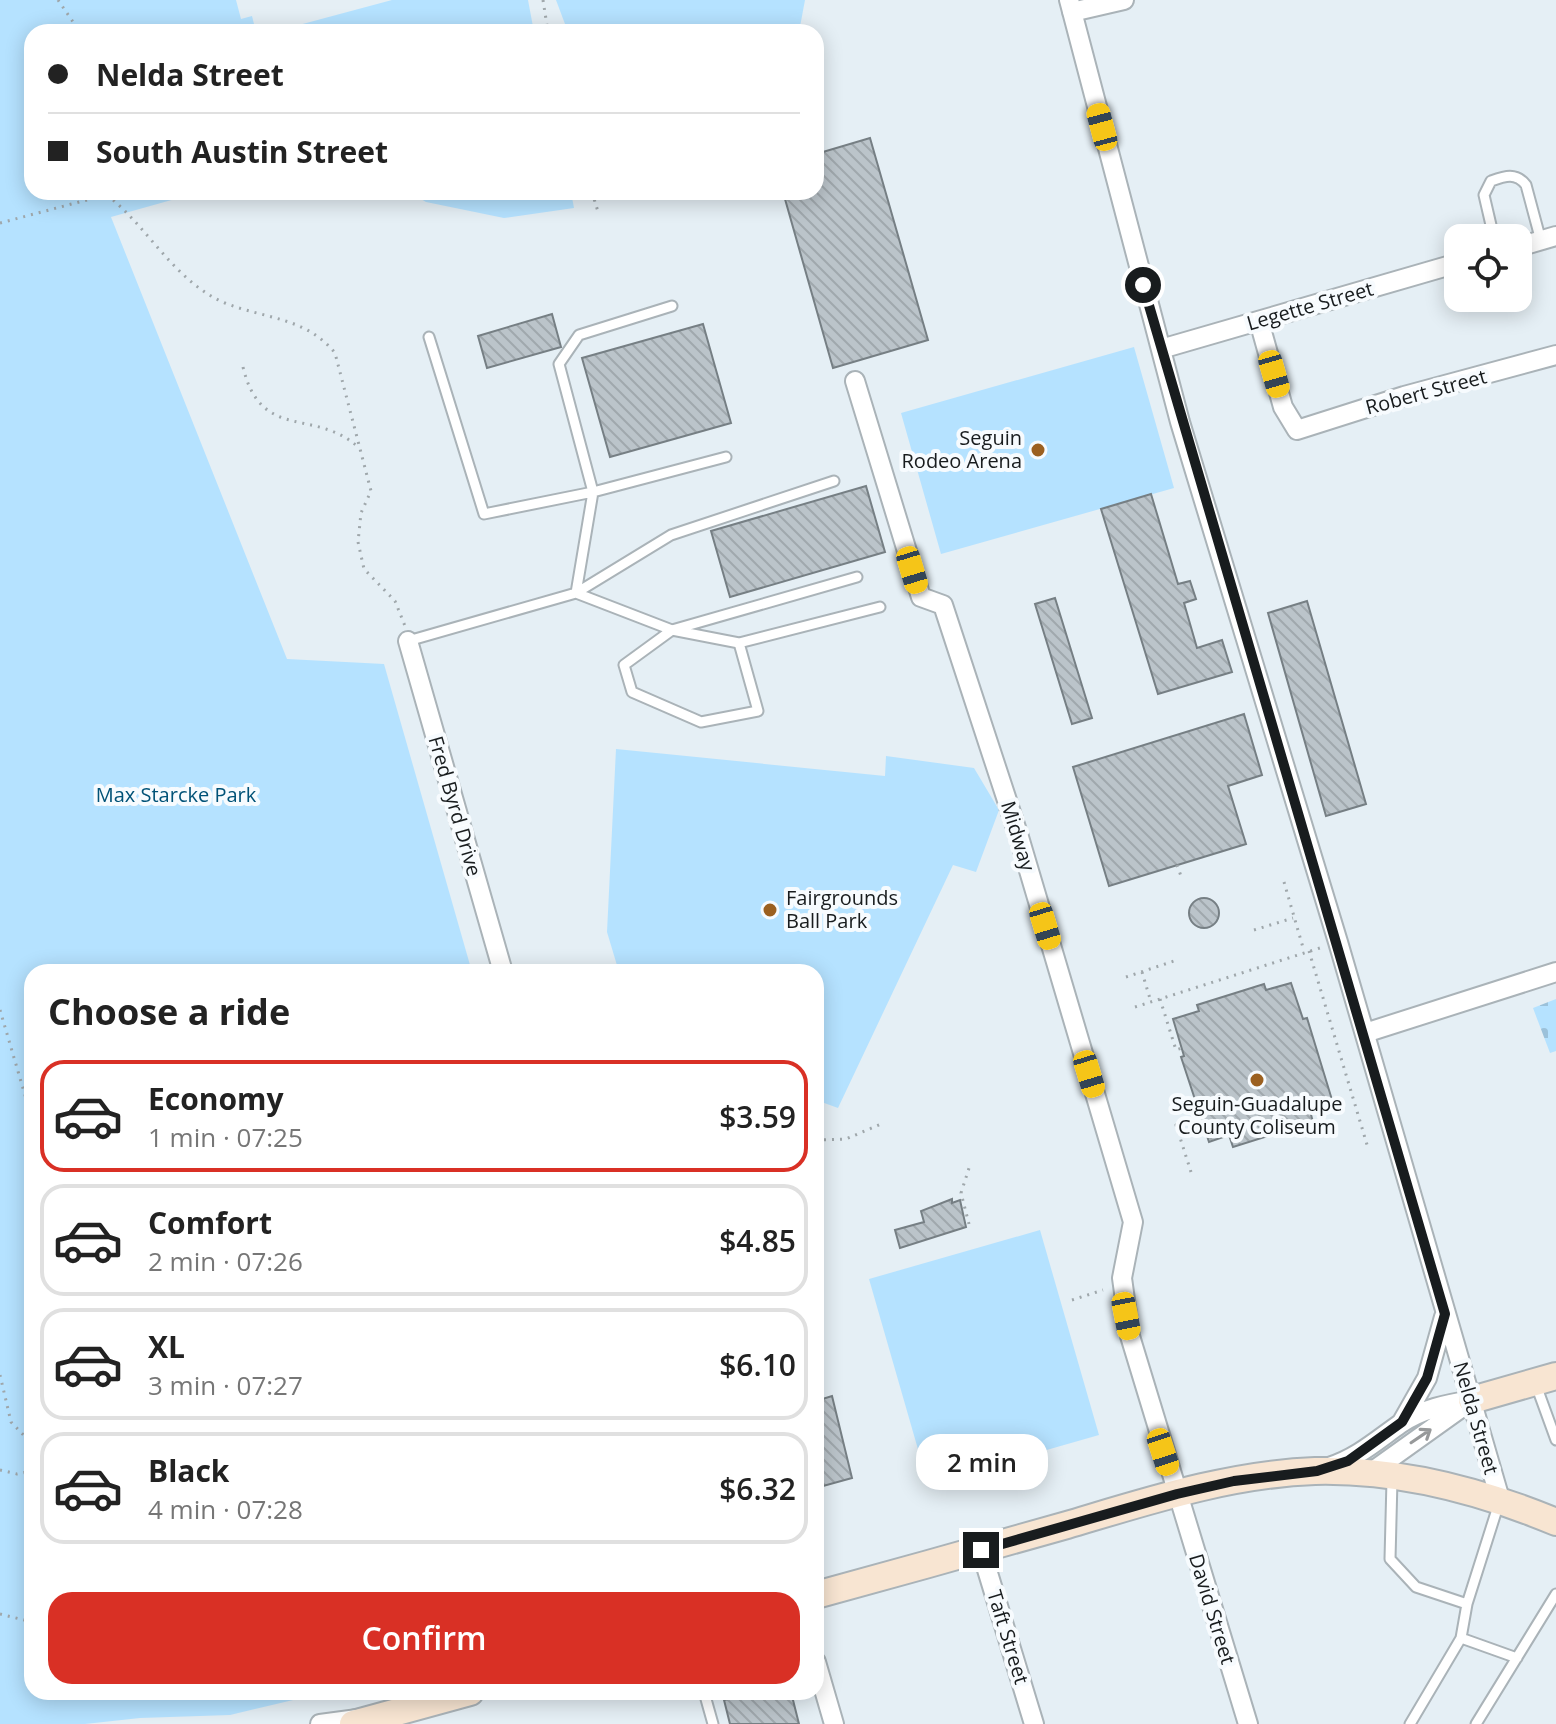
<!DOCTYPE html>
<meta charset="utf-8">
<style>
body{margin:0;font-family:"Open Sans",sans-serif;background:#f2f2f2;color:#222;height:100vh;display:flex;flex-direction:column;font-size:30px;white-space:nowrap}
*{box-sizing:border-box;margin:0}
p{font-size:26px;color:#767676}
.icon{flex:none;width:44px;height:44px;fill:none;stroke:currentColor;stroke-width:2;stroke-linecap:round;stroke-linejoin:round}
.map{position:relative;flex:1;overflow:hidden}
.side{position:absolute;left:24px;top:964px;width:800px;height:736px;display:flex;flex-direction:column;background:#fff;border-radius:24px;box-shadow:0 4px 20px #0003}
.side>*{flex:none}
.hud{position:absolute;left:24px;top:24px;width:800px;height:176px;border-radius:24px;box-shadow:0 4px 20px #0003;display:grid;align-content:center;height:176px;padding:0 24px;background:#fff}
.tools{position:absolute;left:1444px;top:224px;display:grid;gap:16px}
.tools a{display:grid;place-items:center;width:88px;height:88px;border-radius:16px;background:#fff;box-shadow:0 4px 20px #0003;font-size:40px}
.end{position:absolute;width:36px;height:36px;margin:-18px;border:10px solid #181c1e;background:#fff;box-shadow:0 0 0 4px #fff}
.from{border-radius:50%}
.bubble{position:absolute;height:56px;border-radius:24px;background:#fff;box-shadow:0 4px 20px #0003;font-size:26px;font-weight:600;line-height:56px;text-align:center}
.car{position:absolute;width:24px;height:48px;margin:-24px -12px;border-radius:10px;box-shadow:0 0 6px 2px #0007;background:linear-gradient(#f5c518 24%,#345 0 40%,#f5c518 0 76%,#345 0 86%,#f5c518 0)}
.hud b{display:flex;align-items:center;gap:28px;height:76px;font-size:30px}
.hud b+b{border-top:2px solid #e0e0e0}
.hud i{width:20px;height:20px;background:#222}
ul{padding:0;list-style:none}
li{display:flex;align-items:center;gap:24px;height:112px;margin:0 16px 12px;padding:0 8px;border:4px solid #e0e0e0;border-radius:24px}
li div{flex:1}
li b{display:block;font-size:30px}
li em{font-style:normal;font-weight:600}
li.current{border-color:#d93025}
li>.icon{width:72px;height:72px;stroke-width:1.5}
h2{padding:0 24px;font-size:36px;line-height:96px}
.button{display:flex;gap:16px;margin-top:auto;padding:16px 24px}
.button a{flex:1;height:92px;border-radius:24px;background:#d93025;color:#fff;font-size:32px;font-weight:600;line-height:92px;text-align:center}
.map>svg:first-child{display:block}
.cemetery{fill:url(#cemetery-stones)}
.park{fill:#b5e2ff}
.building{fill:url(#building-back-hatch);stroke:#767f84;stroke-width:2}
.lines{fill:none;stroke-linecap:round;stroke-linejoin:round}
.lane-casing{stroke:#aab3b8;stroke-width:13}
.street-casing{stroke:#aab3b8;stroke-width:22}
.secondary-casing{stroke:#aab3b8;stroke-width:30}
.path{stroke:#9fa7ab;stroke-width:3;stroke-dasharray:2 6;stroke-linecap:butt}
.lane{stroke:#fff;stroke-width:9}
.street{stroke:#fff;stroke-width:18}
.secondary{stroke:#f8e5d2;stroke-width:26}
.oneway{stroke:#97999a}
.route{stroke:#181c1e;stroke-width:10}
.poi-dot{fill:#9b6020;stroke:#f7fbfe;stroke-width:3}
.labels{text-anchor:middle;stroke-width:8;stroke-linejoin:round;paint-order:stroke}
.street-label{font-size:20px;fill:#181c1e;stroke:#f7fbfe}
.poi-label{font-size:20px;fill:#181c1e;stroke:#f7fbfe;text-anchor:end}
.park-label{font-size:20px;fill:#005277;stroke:#f7fbfe}
</style>
<div class="map">
<svg width="1556" height="1724" viewBox="0 0 1556 1724">
<defs>
<pattern id="cemetery-stones" width="16" height="16" patternUnits="userSpaceOnUse" patternTransform="scale(2)"><rect width="16" height="16" fill="#b5e2ff"/><path d="M2 7V4a2 2 0 0 1 4 0v3zM10 15v-3a2 2 0 0 1 4 0v3z" fill="#9bc1da"/></pattern>
<pattern id="building-back-hatch" width="6" height="6" patternUnits="userSpaceOnUse" patternTransform="scale(2)"><rect width="6" height="6" fill="#bbc4ca"/><path d="M-1 5l2 2M0 0l6 6M5-1l2 2" fill="none" stroke="#a0a8ad"/></pattern>
</defs>
<rect width="100%" height="100%" fill="#e5eff5"/>
<path class="cemetery" d="M1556,999V1051L1550,1053L1533,1008Z"/>
<path class="park" d="M0,0H236L241,19L252,16L256,32H32V192H200L111,217L287,659L384,664L472,972H32V1692H327L230,1715L140,1718L85,1724H0Z
M392,0H528L534,32H285L284,29Z
M556,0H805L799,32H568Z
M409,192H571L574,208L504,218L426,202Z
M1134,347L1174,488L941,554L901,413Z
M616,749L885,776L886,756L974,768L999,810L976,872L953,865L838,1108L816,1100V972H619L607,932Z
M1040,1230L1099,1435L928,1484L869,1279Z"/>
<path class="building" d="M870,138L928,340L833,368L783,192H816V154Z
M552,314L561,347L487,368L478,336Z
M703,324L731,423L610,457L582,358Z
M866,486L885,552L730,597L711,531Z
M1151,494L1178,584L1190,581L1196,599L1184,603L1197,648L1222,640L1232,672L1158,694L1101,509Z
M1055,598L1092,718L1072,724L1035,604Z
M1307,601L1366,804L1326,816L1268,613Z
M1244,714L1262,775L1228,786L1246,844L1109,886L1073,767Z
M1189 913a15 15 0 1 1 30 0a15 15 0 1 1-30 0Z
M1291,983L1303,1019L1307,1018L1333,1103L1310,1111L1313,1122L1233,1147L1229,1135L1209,1142L1181,1057L1184,1056L1173,1019L1199,1011L1197,1005L1264,984L1266,990Z
M952,1199V1203L960,1200L966,1227L900,1248L895,1230L924,1222L921,1211Z
M832,1396L852,1478L816,1488V1401Z
M755,1692H791L799,1724H730L724,1700Z"/>
<g class="lines">
<g class="lane-casing">
<path id="lane" d="M1494,238L1484,195L1491,181C1505,176 1516,172 1526,185L1541,241
M672,306L579,335L559,364L593,492L576,593L672,630L857,577
M429,337L484,514L593,492L726,457
M672,630L739,643L758,711L701,722L632,692L624,665Z
M408,641L576,593L671,535L834,481
M739,643L880,607
M1536,1385L1556,1440
M1392,1480L1390,1559L1416,1587L1467,1604L1499,1503
M1461,1638L1517,1658
M704,1692L713,1724
M1410,1724L1461,1638L1467,1604
M1476,1724L1556,1594"/>
</g>
<g class="street-casing">
<path id="street" d="M1069,0L1180,422L1338,942L1500,1499
M1072,12L1124,0
M1518,247L1556,236
M1259,321L1283,407L1297,430L1404,396L1556,355
M1161,349L1458,263
M855,381L921,597L943,605L1019,837L1133,1222L1122,1278L1130,1336L1248,1724
M408,641L503,972
M1365,1033L1556,972
M1402,1422L1427,1378L1444,1317
M1329,1467C1357,1458 1376,1441 1400,1424C1421,1409 1448,1404 1472,1400
M1370,1473L1468,1403
M981,1550L1034,1724
M816,1662L834,1724
M320,1724L365,1718"/>
</g>
<g class="secondary-casing">
<path id="secondary" d="M1472,1400L1556,1376
M816,1595C900,1572 983,1549 1067,1525C1148,1501 1230,1474 1315,1471C1399,1469 1479,1490 1556,1522
M353,1724L470,1692"/>
</g>
<path class="path" d="M58,0L80,32
M543,0L548,32
M592,192L599,215
M107,195C148,227 175,282 225,303C265,319 306,317 335,353L371,491L361,513L358,542L364,569L395,601L405,626
M0,223L117,192
M243,367C261,443 316,407 359,448
M1177,865L1181,876
M1284,882L1304,951
M1254,930L1293,918
M1309,951L1368,1148
M1142,972L1151,1002
M1126,977L1174,961
M1160,999L1176,1050L1182,1048
M1135,1007L1323,947
M0,1010L32,1119
M816,1140L846,1139L881,1124
M1191,1172L1176,1125L1200,1117
M969,1224L961,1193L970,1165
M1072,1300L1103,1290
M0,1375L11,1422L32,1444
M0,1470L17,1474L32,1471
M0,1614L32,1622"/>
<use href="#lane" class="lane"/>
<use href="#street" class="street"/>
<use href="#secondary" class="secondary"/>
</g>
<defs><path id="oneway-shaft" d="M-6 0H5M1.5-3L5.5 0L1.5 3" fill="none" stroke-width="1.6" stroke-linecap="round" stroke-linejoin="round" transform="scale(2)"/></defs>
<use class="oneway" href="#oneway-shaft" transform="translate(1421 1436) rotate(-34)"/>
<g class="lines">
<path class="route" d="M981,1550L1177,1494L1234,1481L1317,1471L1348,1461L1402,1422L1427,1378L1445,1314L1143,285"/>
</g>
<g class="poi-dot">
<circle cx="1038" cy="450" r="8"/>
<circle cx="770" cy="910" r="8"/>
<circle cx="1257" cy="1080" r="8"/>
</g>
<g class="labels">
<g class="street-label">
<text transform="translate(1310 306) rotate(-16)" y="7">Legette Street</text>
<text transform="translate(1426 392) rotate(-15)" y="7">Robert Street</text>
<text transform="translate(455 806) rotate(74)" y="7">Fred Byrd Drive</text>
<text transform="translate(1018 836) rotate(73)" y="7">Midway</text>
<text transform="translate(1476 1418) rotate(74)" y="7">Nelda Street</text>
<text transform="translate(1212 1609) rotate(73)" y="7">David Street</text>
<text transform="translate(1008 1637) rotate(73)" y="7">Taft Street</text>
</g>
<g class="poi-label">
<text x="1022" y="445">Seguin<tspan x="1022" dy="23">Rodeo Arena</tspan></text>
<text x="786" y="905" text-anchor="start">Fairgrounds<tspan x="786" dy="23">Ball Park</tspan></text>
<text x="1257" y="1111" text-anchor="middle">Seguin-Guadalupe<tspan x="1257" dy="23">County Coliseum</tspan></text>
</g>
<g class="park-label">
<text x="176" y="802">Max Starcke Park</text>
</g>
</g>
</svg>
<div class="tools">
<a><svg class="icon" aria-label="locate" viewBox="0 0 24 24"><circle cx="12" cy="12" r="6"/><path d="M12 2v4M12 18v4M2 12h4M18 12h4"/></svg></a>
</div>
<i class="end from" style="left:1143px;top:285px"></i>
<i class="end" style="left:981px;top:1550px"></i>
<div class="bubble" style="left:916px;top:1434px;width:132px">2 min</div>
<i class="car" style="left:1102px;top:127px;rotate:345deg"></i>
<i class="car" style="left:1274px;top:374px;rotate:164deg"></i>
<i class="car" style="left:912px;top:570px;rotate:163deg"></i>
<i class="car" style="left:1045px;top:926px;rotate:163deg"></i>
<i class="car" style="left:1089px;top:1074px;rotate:163deg"></i>
<i class="car" style="left:1126px;top:1316px;rotate:169deg"></i>
<i class="car" style="left:1163px;top:1452px;rotate:162deg"></i>
<div class="hud">
<b><i class="from"></i>Nelda Street</b>
<b><i></i>South Austin Street</b>
</div>
<section class="side">
<h2>Choose a ride</h2>
<ul>
<li class="current"><svg class="icon" aria-label="car" viewBox="0 0 24 24"><path d="M5 17H2v-5l4-1 3-4h7l3 4 3 1v5h-3M9 17h6M6 11h13"/><circle cx="7" cy="17" r="2"/><circle cx="17" cy="17" r="2"/></svg><div><b>Economy</b><p>1 min · 07:25</p></div><em>$3.59</em></li>
<li><svg class="icon" aria-label="car" viewBox="0 0 24 24"><path d="M5 17H2v-5l4-1 3-4h7l3 4 3 1v5h-3M9 17h6M6 11h13"/><circle cx="7" cy="17" r="2"/><circle cx="17" cy="17" r="2"/></svg><div><b>Comfort</b><p>2 min · 07:26</p></div><em>$4.85</em></li>
<li><svg class="icon" aria-label="car" viewBox="0 0 24 24"><path d="M5 17H2v-5l4-1 3-4h7l3 4 3 1v5h-3M9 17h6M6 11h13"/><circle cx="7" cy="17" r="2"/><circle cx="17" cy="17" r="2"/></svg><div><b>XL</b><p>3 min · 07:27</p></div><em>$6.10</em></li>
<li><svg class="icon" aria-label="car" viewBox="0 0 24 24"><path d="M5 17H2v-5l4-1 3-4h7l3 4 3 1v5h-3M9 17h6M6 11h13"/><circle cx="7" cy="17" r="2"/><circle cx="17" cy="17" r="2"/></svg><div><b>Black</b><p>4 min · 07:28</p></div><em>$6.32</em></li>
</ul>
<div class="button"><a>Confirm</a></div>
</section>
</div>
